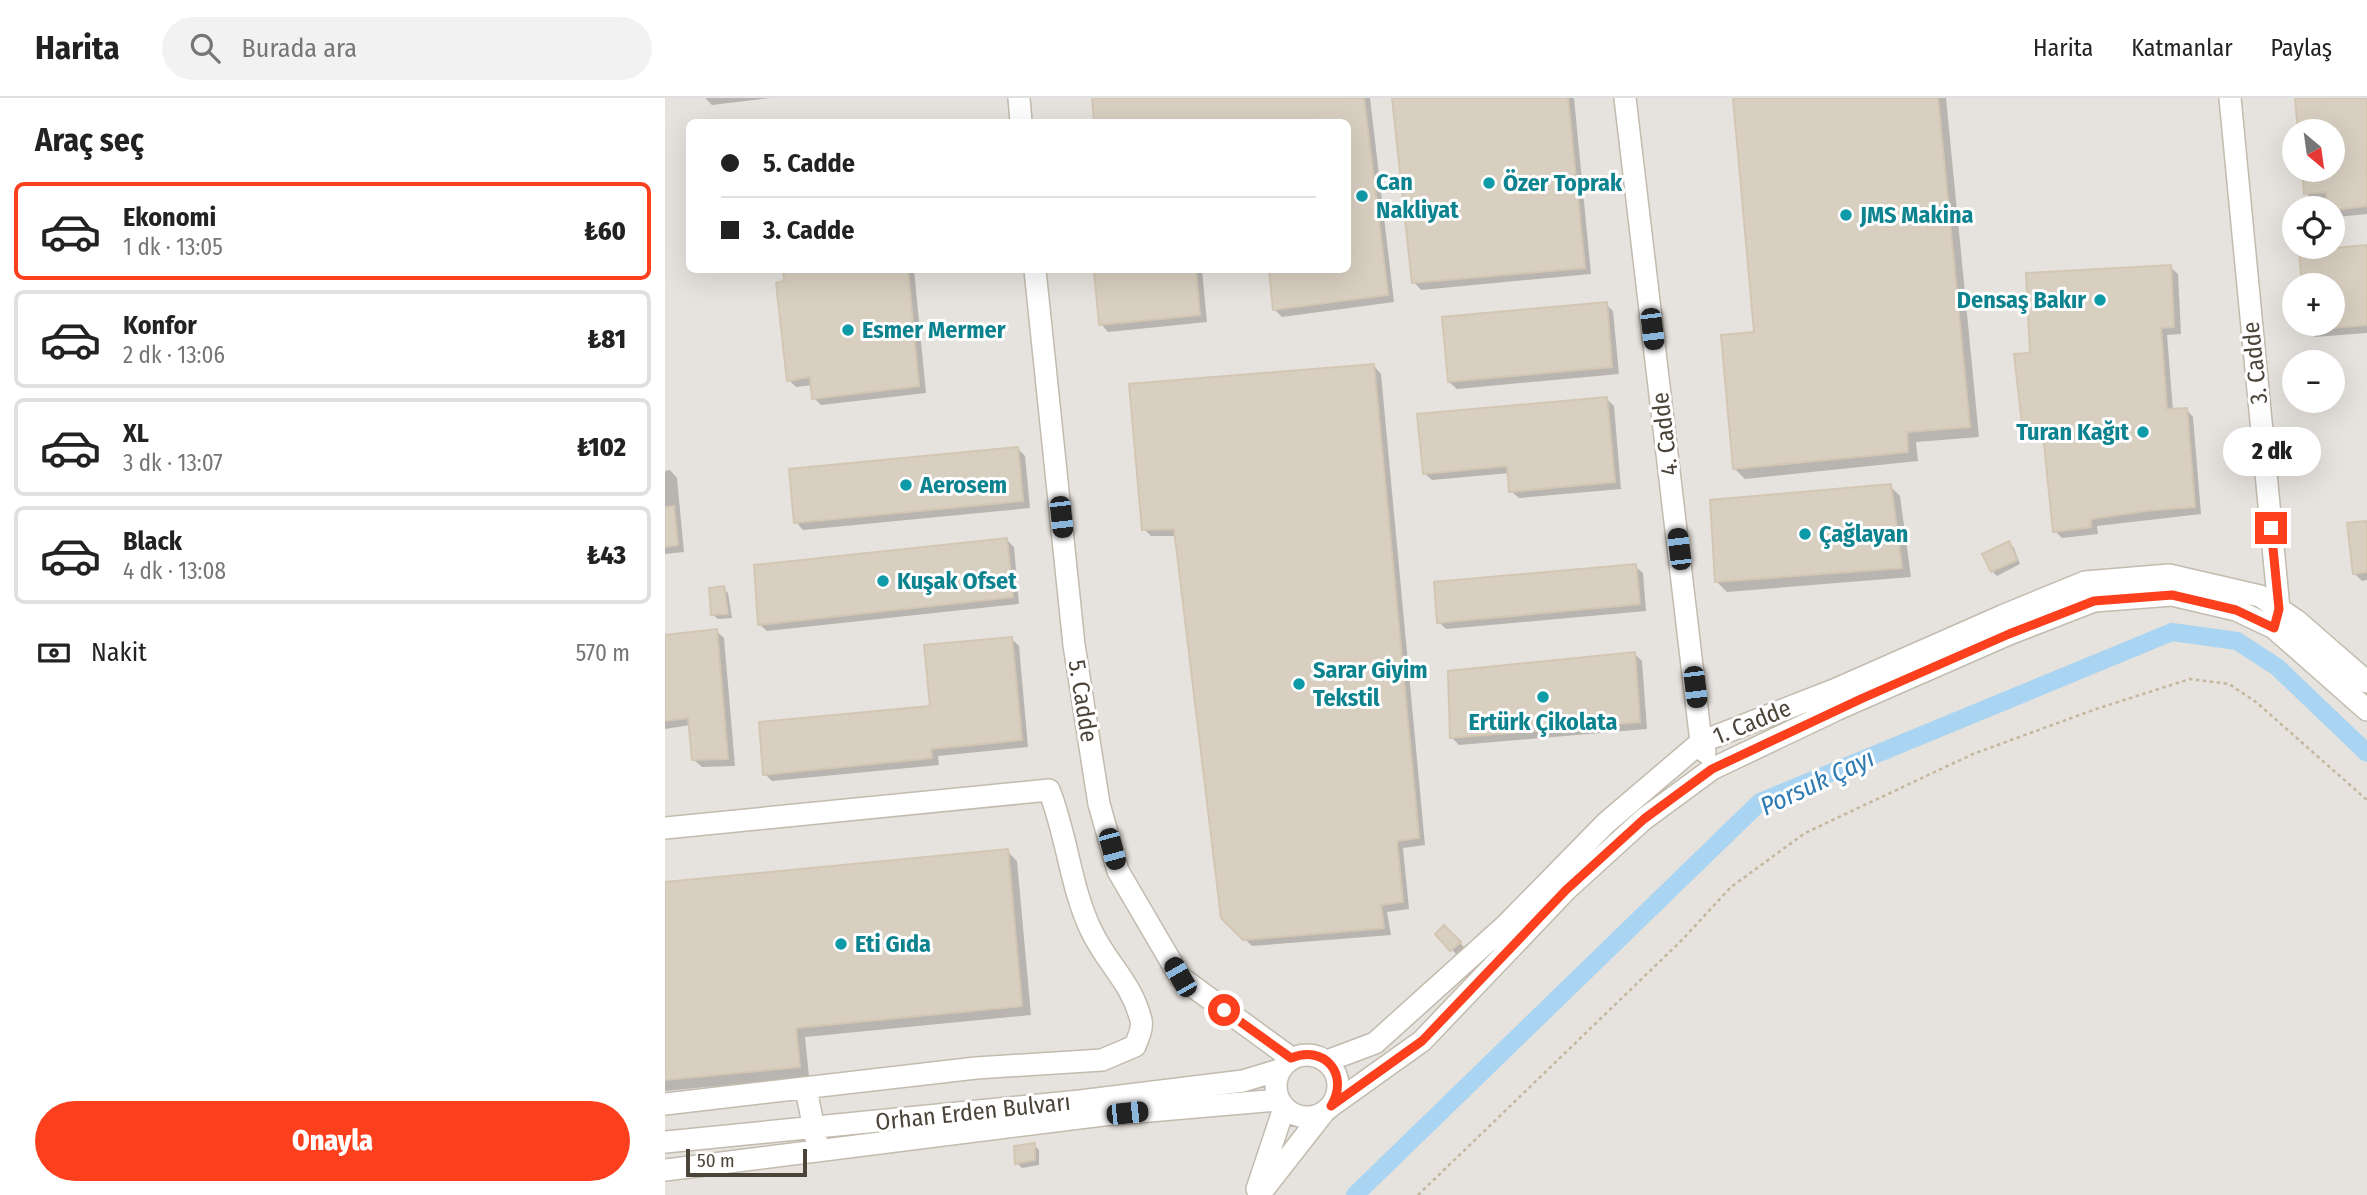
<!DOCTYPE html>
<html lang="tr">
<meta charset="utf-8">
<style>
body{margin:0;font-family:"Fira Sans Condensed",sans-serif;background:#f2f2f2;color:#222;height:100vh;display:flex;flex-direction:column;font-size:26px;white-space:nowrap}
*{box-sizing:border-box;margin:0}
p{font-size:23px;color:#767676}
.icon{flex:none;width:38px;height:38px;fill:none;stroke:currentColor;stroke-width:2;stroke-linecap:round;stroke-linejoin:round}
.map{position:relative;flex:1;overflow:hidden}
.side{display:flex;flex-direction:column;background:#fff;width:665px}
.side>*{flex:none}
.guide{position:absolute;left:21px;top:21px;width:665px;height:154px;border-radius:10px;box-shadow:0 7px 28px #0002;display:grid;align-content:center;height:154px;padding:0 35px;background:#fff}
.needle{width:46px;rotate:151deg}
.fabs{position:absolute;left:1617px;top:21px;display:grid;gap:14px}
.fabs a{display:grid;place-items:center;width:63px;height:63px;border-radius:50%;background:#fff;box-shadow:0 7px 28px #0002;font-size:35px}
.scale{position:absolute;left:21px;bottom:18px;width:121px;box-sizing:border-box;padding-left:7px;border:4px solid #4b4439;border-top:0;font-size:19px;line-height:24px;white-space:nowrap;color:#4b4439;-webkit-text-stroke:5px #fff;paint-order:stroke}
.end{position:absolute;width:32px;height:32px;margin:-16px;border:9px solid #fc3f1d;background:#fff;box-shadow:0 0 0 4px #fff}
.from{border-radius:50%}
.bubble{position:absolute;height:49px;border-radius:24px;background:#fff;box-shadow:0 7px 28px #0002;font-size:23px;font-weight:800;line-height:49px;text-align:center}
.car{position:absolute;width:21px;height:42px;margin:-21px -10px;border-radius:9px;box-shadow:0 0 5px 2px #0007;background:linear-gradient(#222 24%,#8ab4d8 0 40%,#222 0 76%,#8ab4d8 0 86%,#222 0)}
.guide b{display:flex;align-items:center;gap:24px;height:66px;font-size:26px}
.guide b+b{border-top:2px solid #e0e0e0}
.guide i{width:18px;height:18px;background:#222}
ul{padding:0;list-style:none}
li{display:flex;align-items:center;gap:21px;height:98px;margin:0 14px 10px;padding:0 21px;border:4px solid #e0e0e0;border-radius:10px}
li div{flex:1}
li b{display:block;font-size:26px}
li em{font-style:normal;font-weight:800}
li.current{border-color:#fc3f1d}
li>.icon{width:63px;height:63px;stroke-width:1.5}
h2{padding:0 35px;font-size:32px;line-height:84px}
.pay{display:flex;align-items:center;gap:18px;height:77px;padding:0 35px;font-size:26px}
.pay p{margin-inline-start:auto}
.cta{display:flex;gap:14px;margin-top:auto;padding:14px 35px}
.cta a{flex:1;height:80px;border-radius:42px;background:#fc3f1d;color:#fff;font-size:28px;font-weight:800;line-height:80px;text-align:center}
header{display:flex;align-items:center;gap:42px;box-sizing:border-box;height:98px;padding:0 35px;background:#fff;border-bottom:2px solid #e0e0e0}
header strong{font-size:33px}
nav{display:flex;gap:38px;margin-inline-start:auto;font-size:24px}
.search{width:490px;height:63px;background:#f2f2f2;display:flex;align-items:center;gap:18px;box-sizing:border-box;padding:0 24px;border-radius:38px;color:#767676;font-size:26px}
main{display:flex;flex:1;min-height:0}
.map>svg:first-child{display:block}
.industrial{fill:#e6e2dd;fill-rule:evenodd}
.shadow{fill:#0003}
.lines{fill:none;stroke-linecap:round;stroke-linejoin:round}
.canal{stroke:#a9d4f2;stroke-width:18}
.building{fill:#d8cfc1;stroke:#d3c7b4;stroke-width:2}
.minor-casing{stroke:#c2bbae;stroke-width:24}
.path{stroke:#c4b79f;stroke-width:2.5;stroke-dasharray:3.5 3.5;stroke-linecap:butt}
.minor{stroke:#fff;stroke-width:21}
.route{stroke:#fc3f1d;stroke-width:9}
.culture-dot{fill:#0f9aa8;stroke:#fff;stroke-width:2.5}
.labels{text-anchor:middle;stroke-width:6;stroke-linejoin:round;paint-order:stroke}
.culture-label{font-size:24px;font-weight:bold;fill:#0d838f;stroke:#fff;text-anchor:start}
.street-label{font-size:24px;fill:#4b4439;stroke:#fff}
.water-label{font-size:26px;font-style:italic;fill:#2e7ab2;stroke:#fff}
</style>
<header>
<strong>Harita</strong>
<div class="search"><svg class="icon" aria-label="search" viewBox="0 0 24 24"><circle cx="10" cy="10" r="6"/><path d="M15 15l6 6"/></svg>Burada ara</div>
<nav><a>Harita</a><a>Katmanlar</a><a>Paylaş</a></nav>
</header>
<main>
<section class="side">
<h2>Araç seç</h2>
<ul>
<li class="current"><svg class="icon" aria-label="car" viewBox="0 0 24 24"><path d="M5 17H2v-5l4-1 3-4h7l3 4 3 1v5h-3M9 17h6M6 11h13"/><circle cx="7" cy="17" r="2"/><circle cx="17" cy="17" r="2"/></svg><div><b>Ekonomi</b><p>1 dk · 13:05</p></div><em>₺60</em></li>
<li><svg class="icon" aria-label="car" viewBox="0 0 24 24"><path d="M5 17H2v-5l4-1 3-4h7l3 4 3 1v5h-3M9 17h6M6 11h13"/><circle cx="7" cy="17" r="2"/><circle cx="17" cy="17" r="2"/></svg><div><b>Konfor</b><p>2 dk · 13:06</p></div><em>₺81</em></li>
<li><svg class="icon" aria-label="car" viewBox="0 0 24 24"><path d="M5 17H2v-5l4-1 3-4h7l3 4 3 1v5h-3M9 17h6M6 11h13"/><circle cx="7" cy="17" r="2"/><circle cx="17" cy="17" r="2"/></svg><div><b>XL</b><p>3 dk · 13:07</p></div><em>₺102</em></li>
<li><svg class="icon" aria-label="car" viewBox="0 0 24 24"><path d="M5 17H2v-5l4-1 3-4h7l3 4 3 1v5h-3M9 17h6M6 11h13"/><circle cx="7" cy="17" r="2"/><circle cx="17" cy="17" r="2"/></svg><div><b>Black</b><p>4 dk · 13:08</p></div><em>₺43</em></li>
</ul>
<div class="pay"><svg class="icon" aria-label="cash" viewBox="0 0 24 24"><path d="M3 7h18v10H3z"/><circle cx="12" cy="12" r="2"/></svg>Nakit<p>570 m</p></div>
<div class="cta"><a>Onayla</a></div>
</section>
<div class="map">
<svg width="1702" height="1097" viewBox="0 0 1702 1097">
<rect width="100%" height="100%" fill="#f6f3ec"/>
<path class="industrial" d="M0,0H1702V1097H0ZM24,24H682V172H24ZM1629,33H1668V72H1629ZM1629,110H1668V149H1629ZM1629,187H1668V226H1629ZM1629,264H1668V303H1629Z"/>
<path class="shadow" d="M40,0H105L47,7Z
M429,0H705L729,204L617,219L609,211L605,172H682V24H431Z
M729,0H909L926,176L756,192L749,184Z
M1070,0H1281L1314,339L1251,344L1253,363L1080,381L1070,371L1091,236Z
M1632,0H1702V116L1672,119L1668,115L1663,101L1648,103L1641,95L1639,72H1668V33H1635Z
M1702,149V235L1650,239L1643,232L1642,226H1668V187H1639L1636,154Z
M1505,169L1513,176L1516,236L1502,237L1508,313L1521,311L1528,319L1536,416L1432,428L1433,436L1397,440L1390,433L1379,333H1366L1358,326L1367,256Z
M119,172H249L261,295L156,307L149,300L148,287L131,289L124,282Z
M431,172H537L542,224L443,234L436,226Z
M941,206L948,213L954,276L792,291L784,284Z
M709,268L716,276L760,747L738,750L744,811L722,814L726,837L587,848L558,820L512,438H486L479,431Z
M942,301L949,308L956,391L854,400L846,393L845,375L767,382L759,375Z
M352,350L360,358L365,410L138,432L131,424Z
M5,372L12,380L19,454L0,456V373Z
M1225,388L1235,398L1246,479L1062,494L1052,484Z
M1702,425V482L1697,483L1689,475L1684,427Z
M342,442L349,449L354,506L102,533L94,526Z
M1344,445L1349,450L1355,466L1332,478L1327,473Z
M970,468L978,475L981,513L781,531L774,524Z
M58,490L63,495L67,520L53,521L48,517Z
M51,533L59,540L70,668L37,669L29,662L25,627L0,631V538Z
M346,540L354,548L363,649L273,658L274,667L107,683L100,676L267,609Z
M969,555L977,563L982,631L794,647L787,640Z
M342,753L352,763L366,917L140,939L144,979L0,993V786Z
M779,829L799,849L791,856L772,836Z
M369,1047L374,1052V1067L357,1070L352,1065Z"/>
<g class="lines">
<path class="canal" d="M690,1097L1095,704L1507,534L1572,543L1612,569L1702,655"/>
</g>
<path class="building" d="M427,0H699L723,197L608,212L604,172H682V24H429Z
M727,0H903L920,170L747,185Z
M1068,0H1273L1305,329L1242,334L1243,354L1068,371L1056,237L1089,234Z
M1630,0H1702V108L1668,112L1663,110L1661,94L1639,96L1637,72H1668V33H1633Z
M1702,147V227L1668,230V187H1637L1634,153Z
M1506,167L1509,229L1496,230L1502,311L1522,310L1530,409L1480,413L1426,421V429L1388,434L1377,326H1357L1349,256L1365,255L1361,175Z
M118,172H243L254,288L147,301L145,279L122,283L111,185L119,183Z
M429,172H531L535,217L434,227Z
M942,204L947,269L783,284L777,219Z
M709,266L754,740L732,743L738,804L716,807L719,830L578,842L556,820L509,431L477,432L464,286Z
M942,299L950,384L844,394L842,368L758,376L752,316Z
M353,349L358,403L129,425L124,371Z
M1226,386L1237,470L1050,484L1045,402Z
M9,408L13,447L0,449V409Z
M1702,423V474L1688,476L1682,425Z
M342,440L348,499L93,527L89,467Z
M1344,443L1352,462L1326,474L1317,456Z
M971,466L975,506L772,525L769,484Z
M59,488L63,516L46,517L44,490Z
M52,531L63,661L27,662L23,620L0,623V537Z
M347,539L357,642L266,651L267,660L98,677L94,624L265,608L259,547Z
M970,554L975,624L785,640L783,573Z
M343,751L357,908L131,930L135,969L0,982V784Z
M779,827L796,844L785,853L770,836Z
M370,1045V1062L350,1066L349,1048Z"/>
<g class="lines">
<g class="minor-casing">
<path id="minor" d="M354,0L356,24
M960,0L1036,644L1040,654
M1565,0L1614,511L1612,520
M370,172L409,547L434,706L453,773L515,879L626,960
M0,730L384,692C402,737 405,788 426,832C441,865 466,883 476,922C478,930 473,940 470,948L437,962L311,970L0,1006
M611 988a31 31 0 1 1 62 0a31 31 0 1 1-62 0Z
M662,963L710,945L841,827L941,725L1036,644L1169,592L1337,518L1420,484L1504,477L1595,498L1632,523L1702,584
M141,991L151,1041
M666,1008L757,943L901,792L979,721L1047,671L1173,611L1344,536L1429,503L1507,497L1571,512L1609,530L1702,612
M0,1044L415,1003L578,983L614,972
M0,1072L438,1017L613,1002
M592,1091L619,1010
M594,1097L659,1014"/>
</g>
<path class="path" d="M753,1097L1017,842L1066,789L1140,735L1308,656L1431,611L1525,581L1564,586L1591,604L1702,702"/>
<use href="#minor" class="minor"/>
</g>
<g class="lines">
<path class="route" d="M559,912L626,960C660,946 685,977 666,1008L757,943L901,792L979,721L1047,671L1198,600L1344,536L1429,503L1507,497L1571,512L1609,530L1614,511L1606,430"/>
</g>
<g class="culture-dot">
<circle cx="824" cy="85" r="7"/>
<circle cx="697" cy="98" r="7"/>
<circle cx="1181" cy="117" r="7"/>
<circle cx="1435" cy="202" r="7"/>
<circle cx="183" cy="232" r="7"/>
<circle cx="1478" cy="334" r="7"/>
<circle cx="241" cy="387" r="7"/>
<circle cx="1140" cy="436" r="7"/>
<circle cx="218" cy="483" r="7"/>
<circle cx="634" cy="586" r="7"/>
<circle cx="878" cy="599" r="7"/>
<circle cx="176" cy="846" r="7"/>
</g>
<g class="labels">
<g class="culture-label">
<text x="711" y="92">Can<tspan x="711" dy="28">Nakliyat</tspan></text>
<text x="838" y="93">Özer Toprak</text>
<text x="1195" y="125">JMS Makina</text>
<text x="1421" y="210" text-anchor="end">Densaş Bakır</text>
<text x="197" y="240">Esmer Mermer</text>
<text x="1464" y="342" text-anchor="end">Turan Kağıt</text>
<text x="255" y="395">Aerosem</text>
<text x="1154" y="444">Çağlayan</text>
<text x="232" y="491">Kuşak Ofset</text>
<text x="648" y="580">Sarar Giyim<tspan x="648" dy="28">Tekstil</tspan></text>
<text x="878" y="632" text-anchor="middle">Ertürk Çikolata</text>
<text x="190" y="854">Eti Gıda</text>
</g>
<g class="street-label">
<text transform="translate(1590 265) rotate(-96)" y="8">3. Cadde</text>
<text transform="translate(1000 336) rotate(-97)" y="8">4. Cadde</text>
<text transform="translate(418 603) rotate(81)" y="8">5. Cadde</text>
<text transform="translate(1087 624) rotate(-22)" y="8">1. Cadde</text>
<text transform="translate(308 1014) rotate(-6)" y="8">Orhan Erden Bulvarı</text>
</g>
<g class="water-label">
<text transform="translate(1152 684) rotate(-25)" y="9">Porsuk Çayı</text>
</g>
</g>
</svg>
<div class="fabs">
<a><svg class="needle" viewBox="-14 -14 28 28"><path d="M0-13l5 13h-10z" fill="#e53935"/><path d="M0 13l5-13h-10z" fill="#767676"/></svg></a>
<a><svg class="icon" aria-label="locate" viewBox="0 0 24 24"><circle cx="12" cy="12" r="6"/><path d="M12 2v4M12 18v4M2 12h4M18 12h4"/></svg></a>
<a>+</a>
<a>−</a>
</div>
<div class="scale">50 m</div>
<i class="end from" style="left:559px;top:912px"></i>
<i class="end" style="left:1606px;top:430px"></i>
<div class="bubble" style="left:1558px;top:329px;width:98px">2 dk</div>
<i class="car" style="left:987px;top:231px;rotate:173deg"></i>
<i class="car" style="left:396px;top:419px;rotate:174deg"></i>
<i class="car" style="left:1014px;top:451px;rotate:353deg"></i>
<i class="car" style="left:1030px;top:589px;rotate:173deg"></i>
<i class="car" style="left:447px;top:751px;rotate:165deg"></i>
<i class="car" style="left:515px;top:879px;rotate:330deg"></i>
<i class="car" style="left:462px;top:1015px;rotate:84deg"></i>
<div class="guide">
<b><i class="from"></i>5. Cadde</b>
<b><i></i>3. Cadde</b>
</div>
</div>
</main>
